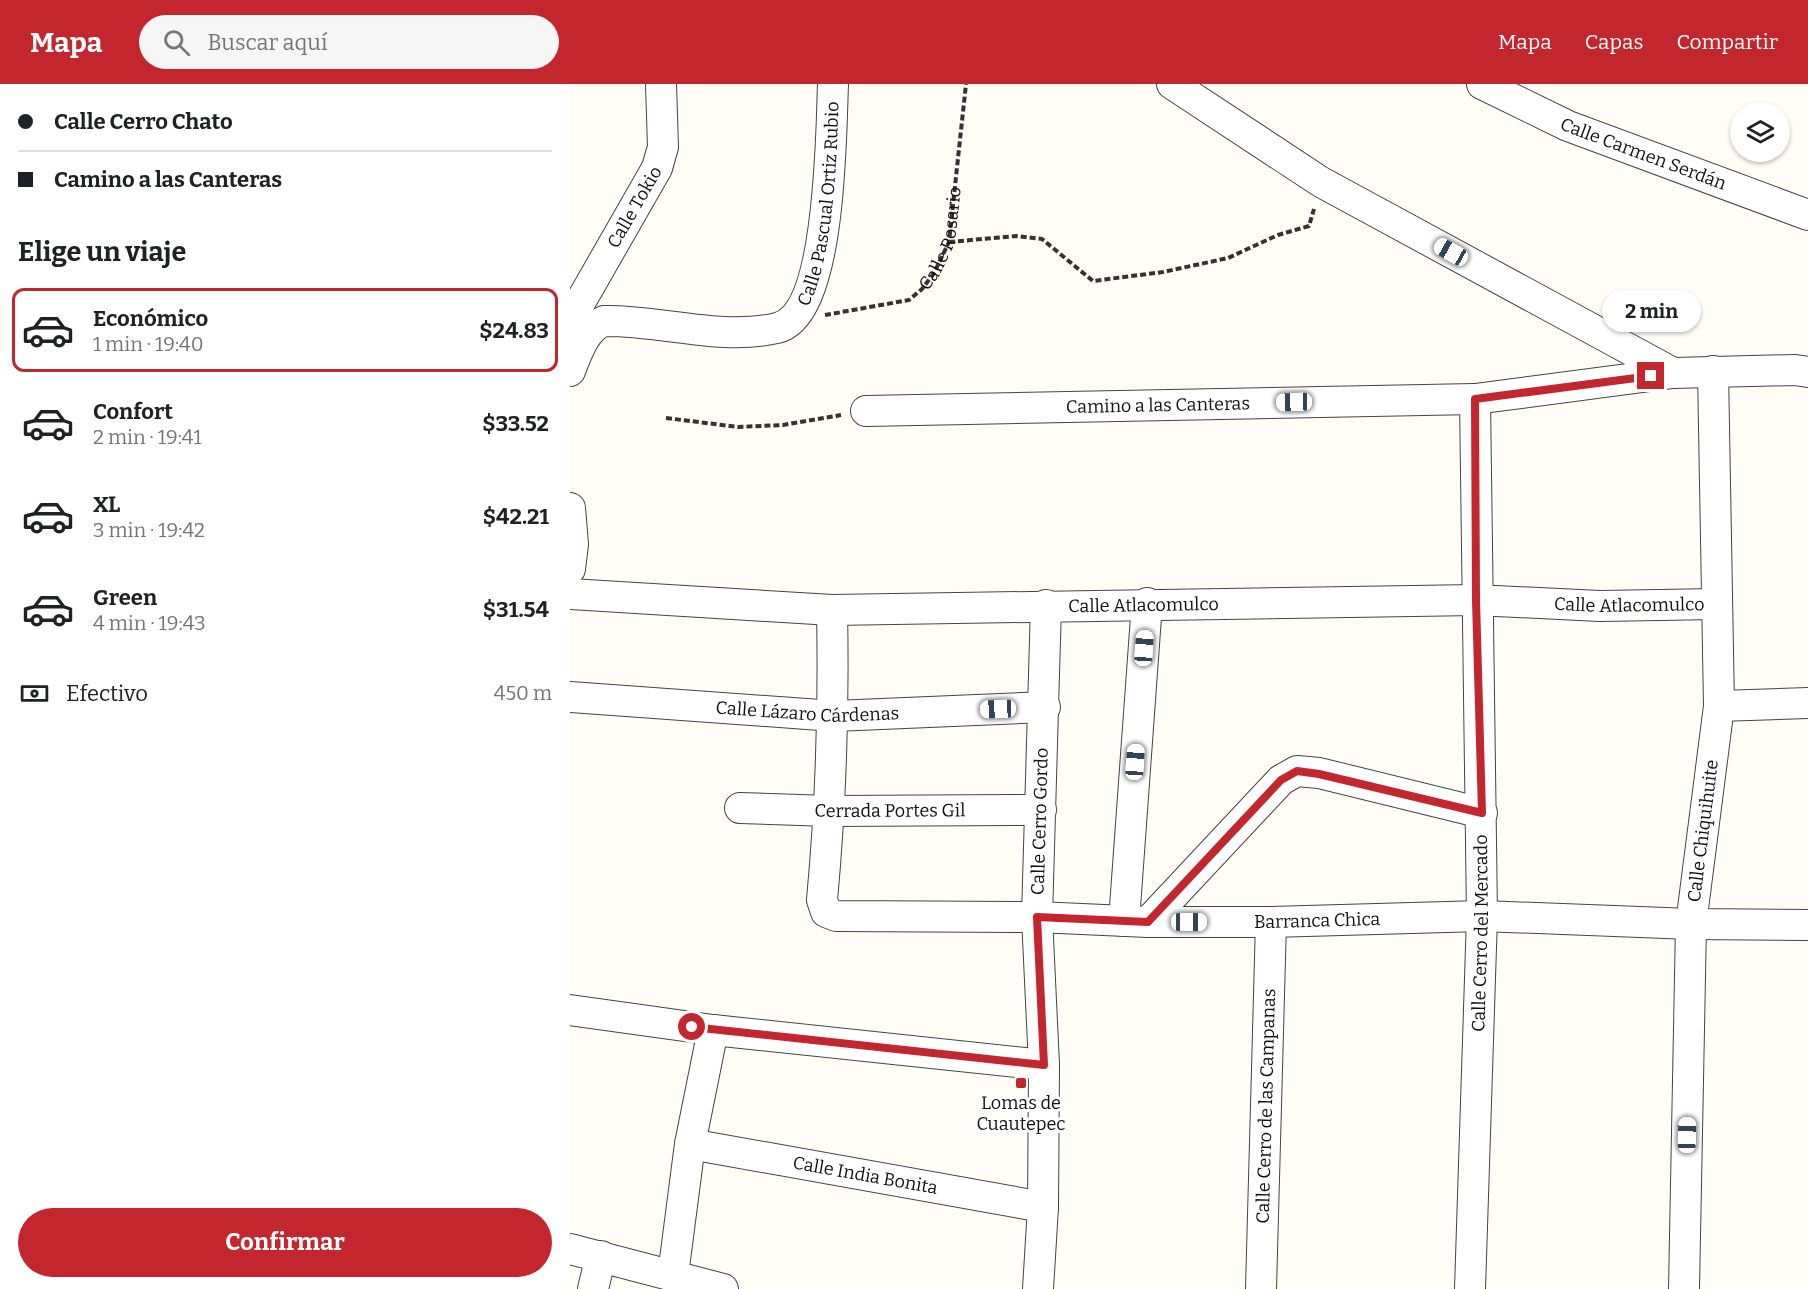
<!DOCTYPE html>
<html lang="es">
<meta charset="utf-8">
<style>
body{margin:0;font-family:Bitter,serif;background:#f6f6f6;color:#202124;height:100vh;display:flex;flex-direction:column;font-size:22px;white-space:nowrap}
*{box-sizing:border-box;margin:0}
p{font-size:20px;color:#757577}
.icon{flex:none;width:33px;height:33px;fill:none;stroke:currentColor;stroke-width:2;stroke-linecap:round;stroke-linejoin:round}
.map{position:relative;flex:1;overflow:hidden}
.panel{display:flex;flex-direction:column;background:#fff;width:570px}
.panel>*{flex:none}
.banner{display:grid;align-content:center;height:132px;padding:0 18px;background:#fff}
.buttons{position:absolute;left:1160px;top:18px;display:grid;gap:12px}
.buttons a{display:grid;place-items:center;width:60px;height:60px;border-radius:50%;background:#fff;box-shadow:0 2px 4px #0004;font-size:30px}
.end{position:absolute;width:27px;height:27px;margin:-14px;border:8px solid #c4262e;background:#fff;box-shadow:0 0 0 3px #fff}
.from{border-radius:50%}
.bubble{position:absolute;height:42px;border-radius:21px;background:#fff;box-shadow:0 2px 4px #0004;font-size:20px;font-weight:700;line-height:42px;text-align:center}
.car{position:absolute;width:18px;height:36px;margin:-18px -9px;border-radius:8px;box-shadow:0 0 4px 2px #0007;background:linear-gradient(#fff 24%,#345 0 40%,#fff 0 76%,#345 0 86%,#fff 0)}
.banner b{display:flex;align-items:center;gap:21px;height:57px;font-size:22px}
.banner b+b{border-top:2px solid #e0e0e0}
.banner i{width:15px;height:15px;background:#202124}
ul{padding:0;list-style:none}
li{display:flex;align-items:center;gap:18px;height:84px;margin:0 12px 9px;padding:0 6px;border:3px solid transparent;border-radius:12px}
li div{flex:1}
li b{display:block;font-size:22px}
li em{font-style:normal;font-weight:700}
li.on{border-color:#c4262e}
li>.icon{width:54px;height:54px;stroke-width:1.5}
h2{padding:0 18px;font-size:27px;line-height:72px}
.pay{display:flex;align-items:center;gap:15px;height:66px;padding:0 18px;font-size:22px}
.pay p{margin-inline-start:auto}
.primary-button{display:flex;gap:12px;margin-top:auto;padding:12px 18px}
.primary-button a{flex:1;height:69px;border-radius:36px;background:#c4262e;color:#fff;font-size:24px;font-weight:700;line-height:69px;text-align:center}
header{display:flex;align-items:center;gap:36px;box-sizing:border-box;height:84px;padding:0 30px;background:#c4262e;color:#fff}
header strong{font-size:28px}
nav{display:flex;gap:33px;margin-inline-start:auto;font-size:21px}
.search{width:420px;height:54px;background:#f6f6f6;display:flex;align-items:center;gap:15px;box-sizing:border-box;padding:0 21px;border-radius:33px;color:#757577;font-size:22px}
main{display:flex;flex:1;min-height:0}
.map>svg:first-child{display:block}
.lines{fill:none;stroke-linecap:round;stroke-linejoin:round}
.minor-casing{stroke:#444;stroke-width:32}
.path{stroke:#333;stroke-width:4;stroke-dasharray:6 3;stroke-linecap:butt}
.minor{stroke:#fff;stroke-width:30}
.route{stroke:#c4262e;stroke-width:8}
.poi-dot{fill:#c4262e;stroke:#fff;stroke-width:2}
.labels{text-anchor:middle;stroke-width:6;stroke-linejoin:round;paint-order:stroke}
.street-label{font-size:18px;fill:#111;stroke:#fff}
.poi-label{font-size:18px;fill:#111;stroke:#fff}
</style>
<header>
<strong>Mapa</strong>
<div class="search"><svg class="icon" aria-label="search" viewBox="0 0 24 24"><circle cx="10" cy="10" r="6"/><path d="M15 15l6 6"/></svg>Buscar aquí</div>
<nav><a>Mapa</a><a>Capas</a><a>Compartir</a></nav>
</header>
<main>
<section class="panel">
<div class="banner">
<b><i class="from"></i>Calle Cerro Chato</b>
<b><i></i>Camino a las Canteras</b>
</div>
<h2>Elige un viaje</h2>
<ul>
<li class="on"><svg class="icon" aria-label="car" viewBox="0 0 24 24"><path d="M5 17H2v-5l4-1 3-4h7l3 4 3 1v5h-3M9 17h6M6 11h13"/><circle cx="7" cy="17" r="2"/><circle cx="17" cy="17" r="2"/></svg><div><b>Económico</b><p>1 min · 19:40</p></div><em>$24.83</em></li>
<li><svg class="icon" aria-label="car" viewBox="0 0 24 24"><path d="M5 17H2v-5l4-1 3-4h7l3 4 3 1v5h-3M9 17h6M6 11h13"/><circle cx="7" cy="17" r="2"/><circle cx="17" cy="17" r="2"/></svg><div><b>Confort</b><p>2 min · 19:41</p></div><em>$33.52</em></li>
<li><svg class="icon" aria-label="car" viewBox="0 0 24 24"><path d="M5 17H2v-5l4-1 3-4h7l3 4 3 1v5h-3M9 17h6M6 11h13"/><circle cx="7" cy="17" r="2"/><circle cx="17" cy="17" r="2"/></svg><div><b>XL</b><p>3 min · 19:42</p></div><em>$42.21</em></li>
<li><svg class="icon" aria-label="car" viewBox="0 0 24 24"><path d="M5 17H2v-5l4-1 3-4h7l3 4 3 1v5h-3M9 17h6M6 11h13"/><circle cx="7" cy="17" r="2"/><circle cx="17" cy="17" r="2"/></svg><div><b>Green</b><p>4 min · 19:43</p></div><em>$31.54</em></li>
</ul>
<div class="pay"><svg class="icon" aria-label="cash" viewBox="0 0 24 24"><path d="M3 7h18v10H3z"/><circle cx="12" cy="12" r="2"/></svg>Efectivo<p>450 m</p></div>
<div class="primary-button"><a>Confirmar</a></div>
</section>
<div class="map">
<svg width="1238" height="1205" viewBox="0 0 1238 1205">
<rect width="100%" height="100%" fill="#fffdf5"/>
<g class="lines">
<g class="minor-casing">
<g id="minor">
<path d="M602,0L751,98L1103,289"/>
<path id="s2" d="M912,0L998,42L1238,131"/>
<path id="s3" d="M0,236L87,84L93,63L91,0"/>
<path id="s4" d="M0,287C7,269 15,244 34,237C91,236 151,257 207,244C262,231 261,46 263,0"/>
<path id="s5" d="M296,327L905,315L1103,289L1225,286L1238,288"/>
<path d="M0,424L3,460L0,485"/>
<path id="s6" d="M0,510L262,526L906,516L1030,522L1147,520"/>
<path id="s7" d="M262,526C264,623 261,719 252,816L256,828L266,832L467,833L578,838H701L912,832L1121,840L1238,841"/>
<path id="s8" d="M0,613L264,632L475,623"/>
<path d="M1149,622L1238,619"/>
<path id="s9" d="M170,724L260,727L471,726"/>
<path d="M554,837L577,519"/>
<path d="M578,838L711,696L727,687L749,689L912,729"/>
<path d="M0,926L143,946L474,981"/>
<path id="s10" d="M120,1060L473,1123"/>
<path d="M0,1165L153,1205"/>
<path d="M103,1191L120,1060L143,946"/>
<path d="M23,1205L31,1172"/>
<path id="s11" d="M468,1205L473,1123L474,981L467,833L476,521"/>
<path id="s12" d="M691,1205L701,838"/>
<path id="s13" d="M900,1205L912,832L905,315"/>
<path id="s14" d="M1114,1205L1121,840L1149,622L1143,287"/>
</g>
</g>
<g class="path">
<path d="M379,158L446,152L472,155L523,197L593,188L658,174L708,151L739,142L744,125"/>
<path id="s1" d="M255,231L339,216L352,205L364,189L379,158L396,0"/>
<path d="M96,334L168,343L213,341L271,331"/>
</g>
<use href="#minor" class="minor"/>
</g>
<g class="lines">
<path class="route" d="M122,943L474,981L467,833L578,838L711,696L727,687L749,690L912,729L906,516L905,315L1081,292"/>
</g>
<rect class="poi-dot" x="445" y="993" width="12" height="12" rx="3"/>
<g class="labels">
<g class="street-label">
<text dy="6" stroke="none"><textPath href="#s2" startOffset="176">Calle Carmen Serdán</textPath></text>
<text dy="6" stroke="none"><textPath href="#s4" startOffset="375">Calle Pascual Ortiz Rubio</textPath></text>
<text dy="6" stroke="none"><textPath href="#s3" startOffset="130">Calle Tokio</textPath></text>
<text dy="6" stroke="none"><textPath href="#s1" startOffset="158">Calle Rosario</textPath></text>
<text dy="6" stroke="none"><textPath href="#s5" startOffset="292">Camino a las Canteras</textPath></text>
<text dy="6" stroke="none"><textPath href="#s6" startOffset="574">Calle Atlacomulco</textPath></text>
<text dy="6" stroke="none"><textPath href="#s6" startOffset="1060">Calle Atlacomulco</textPath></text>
<text dy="6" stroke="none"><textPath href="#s8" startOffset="238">Calle Lázaro Cárdenas</textPath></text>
<text dy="6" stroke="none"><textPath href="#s9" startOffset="150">Cerrada Portes Gil</textPath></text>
<text dy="6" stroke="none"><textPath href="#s11" startOffset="468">Calle Cerro Gordo</textPath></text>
<text dy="6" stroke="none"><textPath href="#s14" startOffset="459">Calle Chiquihuite</textPath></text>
<text dy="6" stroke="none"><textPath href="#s7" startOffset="795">Barranca Chica</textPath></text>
<text dy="6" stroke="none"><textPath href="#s13" startOffset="356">Calle Cerro del Mercado</textPath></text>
<text dy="6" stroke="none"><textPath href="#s12" startOffset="183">Calle Cerro de las Campanas</textPath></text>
<text dy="6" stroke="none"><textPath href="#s10" startOffset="178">Calle India Bonita</textPath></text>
</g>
<g class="poi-label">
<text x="451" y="1025">Lomas de<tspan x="451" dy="21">Cuautepec</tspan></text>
</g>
</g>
</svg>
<div class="buttons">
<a><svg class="icon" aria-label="layers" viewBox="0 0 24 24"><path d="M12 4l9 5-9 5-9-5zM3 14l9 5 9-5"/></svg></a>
</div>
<i class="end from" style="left:122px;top:943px"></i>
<i class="end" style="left:1081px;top:292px"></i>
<div class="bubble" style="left:1032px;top:206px;width:99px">2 min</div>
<i class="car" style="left:881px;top:168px;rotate:299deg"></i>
<i class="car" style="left:724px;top:318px;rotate:269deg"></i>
<i class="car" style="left:574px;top:564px;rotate:4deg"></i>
<i class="car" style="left:428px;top:625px;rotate:268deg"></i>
<i class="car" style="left:565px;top:678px;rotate:4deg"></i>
<i class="car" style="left:619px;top:838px;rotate:90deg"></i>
<i class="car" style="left:1117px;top:1051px;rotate:1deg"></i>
</div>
</main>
